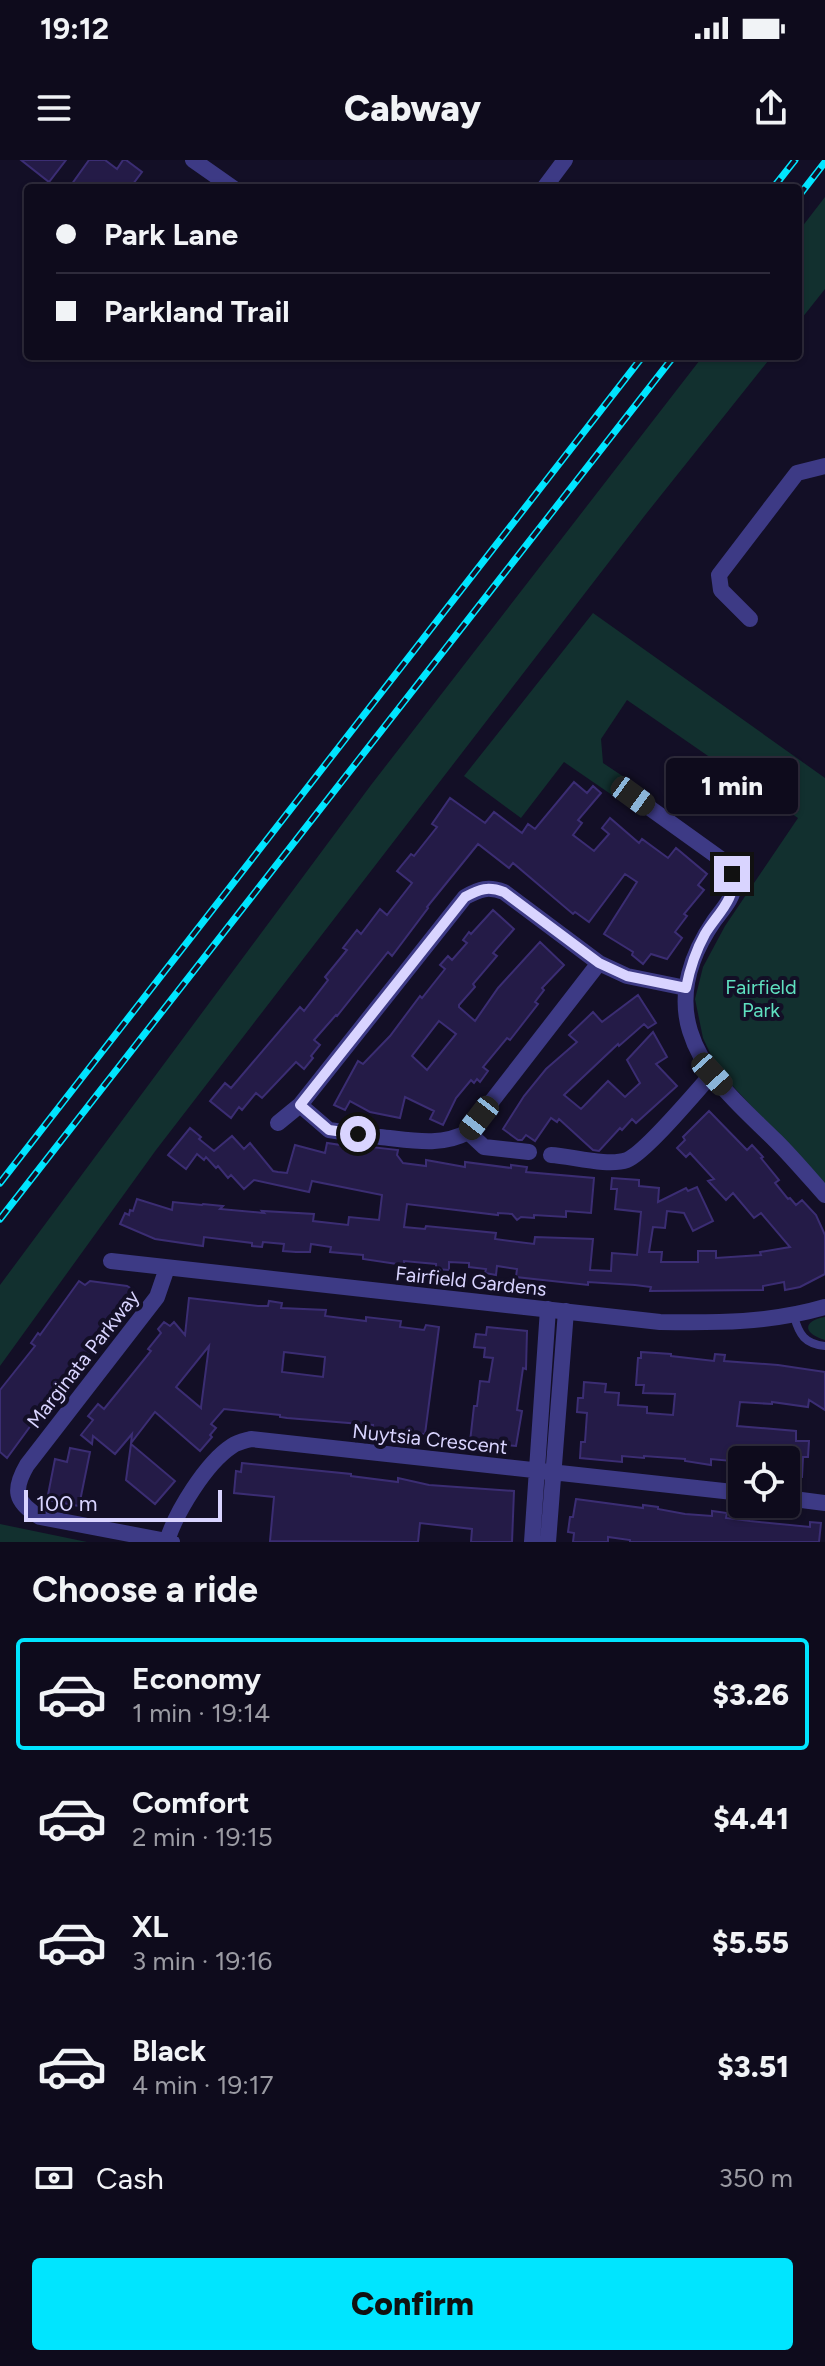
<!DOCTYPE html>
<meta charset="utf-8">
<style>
body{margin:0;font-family:Figtree,sans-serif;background:#1c1929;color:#f1f3f6;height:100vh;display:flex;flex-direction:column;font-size:30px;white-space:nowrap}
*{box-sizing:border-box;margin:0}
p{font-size:26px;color:#9b9ba3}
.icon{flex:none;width:44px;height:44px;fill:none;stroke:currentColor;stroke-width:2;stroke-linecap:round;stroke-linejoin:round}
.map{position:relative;height:1382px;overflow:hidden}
.drawer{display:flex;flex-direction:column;background:#0e0b1c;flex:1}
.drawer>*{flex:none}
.guide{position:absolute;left:24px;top:24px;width:778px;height:176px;border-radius:8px;box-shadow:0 2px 6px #0004,0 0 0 2px #2e2b3b;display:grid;align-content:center;height:176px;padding:0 32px;background:#0e0b1c}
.fabs{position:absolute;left:728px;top:1286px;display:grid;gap:16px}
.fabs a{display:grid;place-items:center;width:72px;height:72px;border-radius:8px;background:#0e0b1c;box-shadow:0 2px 6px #0004,0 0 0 2px #2e2b3b;font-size:40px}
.scale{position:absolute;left:24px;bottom:20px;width:198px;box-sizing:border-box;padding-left:8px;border:4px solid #d9d4ff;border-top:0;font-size:22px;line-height:28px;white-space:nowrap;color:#d9d4ff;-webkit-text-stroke:6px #130f26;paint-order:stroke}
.end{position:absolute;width:36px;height:36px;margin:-18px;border:10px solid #d9d4ff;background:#111;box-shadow:0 0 0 4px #111}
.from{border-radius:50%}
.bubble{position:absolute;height:56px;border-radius:8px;background:#0e0b1c;box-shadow:0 2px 6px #0004,0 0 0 2px #2e2b3b;font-size:26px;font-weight:800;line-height:56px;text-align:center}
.car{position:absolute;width:24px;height:48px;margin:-24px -12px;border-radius:10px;box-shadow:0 0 6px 2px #0007;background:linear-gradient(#222 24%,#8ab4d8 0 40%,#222 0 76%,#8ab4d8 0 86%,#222 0)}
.guide b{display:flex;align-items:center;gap:28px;height:76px;font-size:30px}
.guide b+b{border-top:2px solid #2e2b3b}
.guide i{width:20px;height:20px;background:#f1f3f6}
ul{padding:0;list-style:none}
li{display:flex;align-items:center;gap:24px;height:112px;margin:0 16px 12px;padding:0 16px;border:4px solid transparent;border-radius:8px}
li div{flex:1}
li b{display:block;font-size:30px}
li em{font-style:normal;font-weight:800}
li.on{border-color:#00e5ff}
li>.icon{width:72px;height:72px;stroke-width:1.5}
h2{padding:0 32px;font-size:36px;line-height:96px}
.pay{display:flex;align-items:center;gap:20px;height:88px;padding:0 32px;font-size:30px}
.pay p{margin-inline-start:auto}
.action{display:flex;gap:16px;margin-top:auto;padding:16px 32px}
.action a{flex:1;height:92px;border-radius:8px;background:#00e5ff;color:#111;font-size:32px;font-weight:800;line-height:92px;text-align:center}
.status{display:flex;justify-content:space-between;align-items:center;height:56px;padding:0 40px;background:#0e0b1c;direction:ltr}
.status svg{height:22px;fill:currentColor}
header{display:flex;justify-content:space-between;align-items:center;height:104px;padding:0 32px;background:#0e0b1c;font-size:36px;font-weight:800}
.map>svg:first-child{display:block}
.green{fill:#12302f}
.building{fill:#241b47;stroke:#3b2d73;stroke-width:2;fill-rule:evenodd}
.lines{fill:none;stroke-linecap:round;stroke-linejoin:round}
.service{stroke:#3d3a85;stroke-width:8}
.minor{stroke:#3d3a85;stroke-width:16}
.rail-casing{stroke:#00e5ff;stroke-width:7}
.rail{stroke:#130f26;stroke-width:4;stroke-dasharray:12;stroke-linecap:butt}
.route{stroke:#d9d4ff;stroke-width:10}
.labels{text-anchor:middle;stroke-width:8;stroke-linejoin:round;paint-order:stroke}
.park-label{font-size:20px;fill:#5fe0c0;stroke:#130f26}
.street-label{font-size:20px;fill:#d9d4ff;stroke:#130f26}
</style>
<div class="status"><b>19:12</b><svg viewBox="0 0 49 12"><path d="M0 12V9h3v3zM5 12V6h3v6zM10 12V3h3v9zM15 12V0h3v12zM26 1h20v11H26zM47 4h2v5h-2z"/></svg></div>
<header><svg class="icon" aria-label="menu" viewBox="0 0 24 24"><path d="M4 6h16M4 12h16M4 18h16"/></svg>Cabway<svg class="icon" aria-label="share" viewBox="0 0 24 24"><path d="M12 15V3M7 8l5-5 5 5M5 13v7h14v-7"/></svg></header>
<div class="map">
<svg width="825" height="1382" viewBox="0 0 825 1382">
<rect width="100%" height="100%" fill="#130f26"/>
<path class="green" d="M825,37V129L798,163V72Z
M703,196H772L646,354L156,990L0,1206V1125L371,625Z
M593,453L825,618V1026L718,910L703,878L695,839L703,807L725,766L798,658L627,540L601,579L603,603L624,617L612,635L564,602L521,658L464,616Z
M825,1157V1180C803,1174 802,1161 825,1157Z
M0,1364L87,1382H0Z"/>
<path class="building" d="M21,0H66L49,22Z
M89,0H105L117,9L123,0H126L142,12L130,28H69Z
M574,622L587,633L593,626L601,633L578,660L582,663L573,675L594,691L609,674L602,668L610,658L639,683L642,679L668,698L676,688L707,714L698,725L704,730L684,754L687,756L675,772L682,778L667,799L651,794L643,804L632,795L633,792L604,774L637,722L625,714L589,762L575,752L573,754L513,703L509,708L478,684L427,747L428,748L392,796L388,792L337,856L336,855L314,880L320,885L311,896L313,898L304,909L296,902L262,938L256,933L242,950L239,947L231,958L210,941L225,923L231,928L300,847L304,851L328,820L325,817L347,790L343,788L357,770L361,774L380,749L387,755L412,723L397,711L411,694L414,696L437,667L432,664L450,638L485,663L494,652L522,673L528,664L535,669Z
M493,750L514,769L493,793L497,796L473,824L475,827L459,845V847L475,861L498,828L540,782L564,805L542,828L544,830L535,842L538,844L510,880L507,878L483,907L488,911L480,922L477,919L474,923L471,920L456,938L443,965L430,959L434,951L405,937L400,958L370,952L350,941L345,950L334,945L358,901L363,904L390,876L420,836L422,838L445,809L440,805L448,796L452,800L467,783L463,780L469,772L471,774ZM439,861L456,874L427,910L412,896Z
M638,835L656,863L648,868L644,864L619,886L618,884L564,935L581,949L608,921L625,937L640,923L627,900L653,872L667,897L656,904L677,926L636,963L632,959L622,970L620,968L599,991L593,990L559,959L557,962L551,958L535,981L526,975L522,980H518L503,969L524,936L546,909L577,882L569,875L593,852L602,862Z
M709,951L747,990L752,985L763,997L761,998L779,1020L775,1023L788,1039L790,1038L796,1045L802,1040L816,1055L825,1075V1114L800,1127L785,1130L784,1122L763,1126V1130L650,1131L651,1127L635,1125L588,1122V1125L516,1117L517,1109L497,1106L496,1115L485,1113L486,1109L469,1107V1103L449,1102V1110L436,1109V1104L404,1101V1105L363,1099V1095L330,1092L331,1087L311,1084L310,1092H296L283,1091L284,1084L263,1082L262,1087L252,1086V1083L204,1077L203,1086L155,1079L120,1064L125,1053L129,1055L130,1050L133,1051L137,1039L172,1050L173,1042L202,1045L203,1044L223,1046L220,1049L264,1053L262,1051L314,1054L313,1061L348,1065L349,1057L379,1060L382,1035L312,1021L309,1032L254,1020L244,1029L231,1015L228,1018L218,1006L216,1008L206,997L204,1000L197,994L186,1009L168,995L190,968L201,977L199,979L214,991L232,976L244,989L250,983L273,1011L278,1012L287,1013L295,985L325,993L327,983L354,987V985L398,990L397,995L403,1003L426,1006V1000L465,1007V1002L511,1008V1005L527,1007L526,1012L594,1018L591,1053L566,1051V1057L534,1055V1058L521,1057L517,1060L512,1054L498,1053V1055L407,1044L404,1067L425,1069L426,1066L496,1073L495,1079L534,1084L535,1077L593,1079L590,1110L611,1111L612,1093L637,1095L641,1052L615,1049L617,1029H611L612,1018L639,1020V1026L659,1028L658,1042L686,1028L688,1031L697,1027L713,1061L693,1071L684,1053L667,1051L665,1068L653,1067L649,1092H662L661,1102H698V1091H716V1098L761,1095L760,1092L790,1087L761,1053L754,1058L733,1033L726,1040L708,1021L714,1019L690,993L686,997L677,988L685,980L683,977Z
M79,1121L85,1125L90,1121L127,1126L135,1131L107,1167L109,1168L87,1196L86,1199L88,1201L70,1224L62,1217L39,1246L40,1247L34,1255L37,1257L7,1298L0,1292V1230L35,1186L31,1183L38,1173L40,1175Z
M189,1138L258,1146H268L269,1141L282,1143L281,1148L326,1150L325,1156L366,1161V1157L401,1161L400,1167L424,1170L426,1165L439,1167L425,1274L373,1270V1265L287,1258L280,1257V1255L224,1249L211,1264L216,1268L210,1275L212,1277L200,1291L155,1252L131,1283L132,1274L115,1294L93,1276L92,1284L81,1275L93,1260L88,1256L98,1244L104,1249L151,1191L148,1189L161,1173L158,1169L164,1162L170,1166L174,1162L185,1175ZM209,1186L201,1247V1248L176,1227ZM284,1192L325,1197L323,1217L282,1212Z
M487,1167L527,1171L526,1209L523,1208L517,1250L522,1251L516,1286L470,1282L474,1246H477L480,1221L489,1222L493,1198L484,1197L485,1188L474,1187L476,1174L486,1175Z
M641,1192L671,1194V1196L714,1201L715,1194L725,1195L724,1201L778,1205L825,1212V1250L809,1240L808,1247L772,1242V1244L740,1242L737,1266L796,1271V1281H809L808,1297H803L802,1317L787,1316L786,1300H742V1302L711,1299V1305L685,1301V1299L644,1296V1298L622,1296V1302L580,1298L581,1282H585L587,1253L577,1252L578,1238H583L584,1222L606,1224L605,1232L619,1233L618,1245L647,1247V1253L673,1255L675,1234L643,1233L644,1225H636L638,1198H641Z
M131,1284L175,1321L155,1344L126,1320Z
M70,1288L90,1292L79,1346L47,1340L55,1299L67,1302Z
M242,1303L351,1314V1316L398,1322V1318L429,1325L514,1331L512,1382H471L472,1369L420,1363L418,1382L270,1381L274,1337L234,1333L236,1311L241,1312Z
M576,1339L643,1348V1345L658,1347V1349L685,1354L712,1356V1351L727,1353L726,1358L750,1361L810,1367V1362L821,1363L819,1382H630V1380L608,1377V1382H573L574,1373L568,1372L570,1357H573Z"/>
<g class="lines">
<path class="service" d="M794,1156C799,1175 805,1184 825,1186"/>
<path class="minor" d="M193,0L233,28
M544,28L565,0
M750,459L721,430L719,415L797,313L825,306
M633,636L725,702C729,709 734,715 734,724C734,738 721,751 714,761C692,793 678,832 690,871C704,917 743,948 776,981C793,998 809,1017 825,1035
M300,945L329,970L362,975
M278,963L300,945L465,737C480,729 488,726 504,732L599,803L627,816L686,828
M468,972L484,987L529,992
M380,977C410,980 441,987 468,972L599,803
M551,995C571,996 608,1007 627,1000C645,993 696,932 712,914
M111,1101L660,1162C716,1163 771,1163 825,1147
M167,1108L157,1137L27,1305C13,1329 14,1342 40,1357L172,1382
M786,1338L825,1343
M167,1381C176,1352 206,1303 232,1286C238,1282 244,1281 251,1279L742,1333
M532,1382L548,1149
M548,1382L566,1151"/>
<g class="rail-casing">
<path id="rail" d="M773,28L795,0
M798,37L825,2
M0,1023L643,196
M0,1059L674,196"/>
</g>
<use href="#rail" class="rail"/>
</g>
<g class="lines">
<path class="route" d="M358,974L329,970L300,945L465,737C480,729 488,726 504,732L599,803L627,816L686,828C690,808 695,792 705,774C717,754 737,739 732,714"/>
</g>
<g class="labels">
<g class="park-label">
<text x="761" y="834">Fairfield<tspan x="761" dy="23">Park</tspan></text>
</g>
<g class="street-label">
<text transform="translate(471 1121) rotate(6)" y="7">Fairfield Gardens</text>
<text transform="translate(83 1199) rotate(-52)" y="7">Marginata Parkway</text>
<text transform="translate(430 1279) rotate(6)" y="7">Nuytsia Crescent</text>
</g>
</g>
</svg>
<div class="fabs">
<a><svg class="icon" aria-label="locate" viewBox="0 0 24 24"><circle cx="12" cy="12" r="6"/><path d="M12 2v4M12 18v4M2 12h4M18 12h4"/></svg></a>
</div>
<div class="scale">100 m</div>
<i class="end from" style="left:358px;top:974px"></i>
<i class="end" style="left:732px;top:714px"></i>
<div class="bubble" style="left:666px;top:598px;width:132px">1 min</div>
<i class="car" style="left:633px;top:636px;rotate:126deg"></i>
<i class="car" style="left:712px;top:914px;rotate:138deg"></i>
<i class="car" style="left:479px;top:958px;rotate:218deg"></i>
<div class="guide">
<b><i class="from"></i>Park Lane</b>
<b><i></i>Parkland Trail</b>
</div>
</div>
<section class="drawer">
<h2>Choose a ride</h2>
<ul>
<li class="on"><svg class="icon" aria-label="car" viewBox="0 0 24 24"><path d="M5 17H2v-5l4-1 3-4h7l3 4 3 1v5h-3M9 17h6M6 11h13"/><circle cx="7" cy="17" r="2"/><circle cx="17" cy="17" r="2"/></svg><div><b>Economy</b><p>1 min · 19:14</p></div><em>$3.26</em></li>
<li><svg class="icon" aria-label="car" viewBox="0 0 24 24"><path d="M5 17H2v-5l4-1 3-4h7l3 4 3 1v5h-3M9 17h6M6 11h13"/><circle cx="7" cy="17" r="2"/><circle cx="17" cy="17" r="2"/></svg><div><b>Comfort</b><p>2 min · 19:15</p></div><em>$4.41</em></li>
<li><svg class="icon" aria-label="car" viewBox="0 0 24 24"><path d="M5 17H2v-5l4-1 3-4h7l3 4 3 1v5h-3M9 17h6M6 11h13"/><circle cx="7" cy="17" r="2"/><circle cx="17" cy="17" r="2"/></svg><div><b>XL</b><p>3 min · 19:16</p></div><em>$5.55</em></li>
<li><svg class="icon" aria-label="car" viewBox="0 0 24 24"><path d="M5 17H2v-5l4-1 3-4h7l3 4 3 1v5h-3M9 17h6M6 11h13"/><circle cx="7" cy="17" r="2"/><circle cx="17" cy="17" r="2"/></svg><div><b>Black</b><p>4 min · 19:17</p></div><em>$3.51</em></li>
</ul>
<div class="pay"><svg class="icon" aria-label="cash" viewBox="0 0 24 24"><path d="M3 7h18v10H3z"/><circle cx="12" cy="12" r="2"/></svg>Cash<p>350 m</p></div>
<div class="action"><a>Confirm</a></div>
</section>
